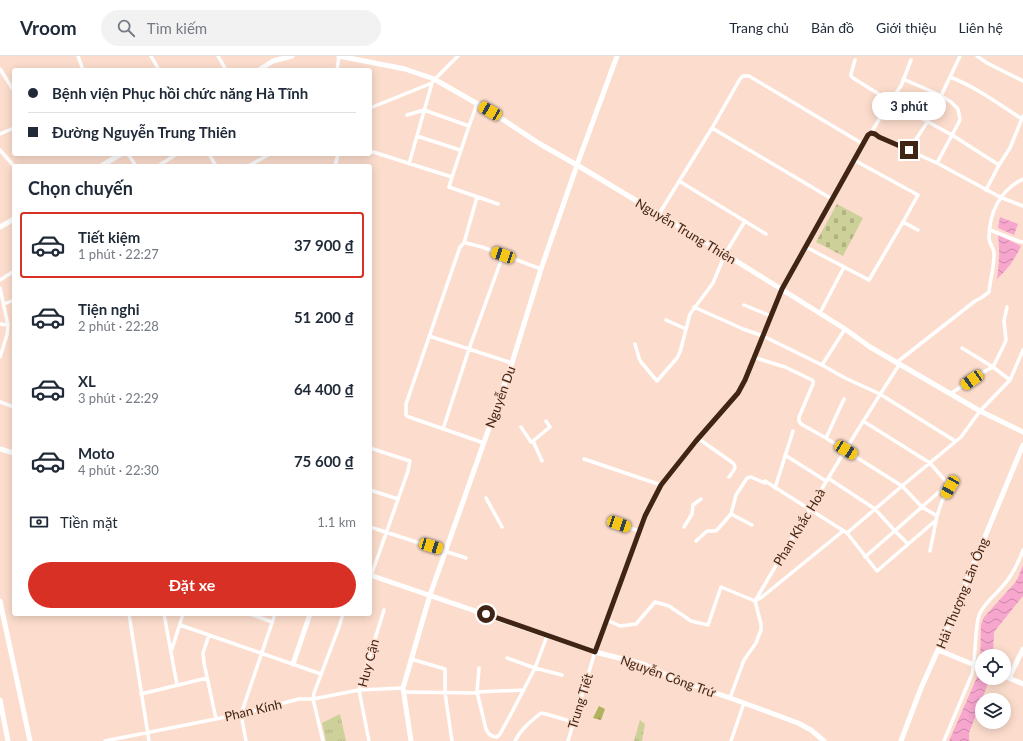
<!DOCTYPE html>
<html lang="vi">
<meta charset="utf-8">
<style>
body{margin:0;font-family:Lato,sans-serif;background:#f2f2f3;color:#1f2937;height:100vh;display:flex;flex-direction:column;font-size:15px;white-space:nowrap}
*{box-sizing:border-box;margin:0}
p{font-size:13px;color:#747a83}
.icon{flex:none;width:22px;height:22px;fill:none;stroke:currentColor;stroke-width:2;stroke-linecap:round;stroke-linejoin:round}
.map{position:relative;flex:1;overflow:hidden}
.drawer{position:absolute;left:12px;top:108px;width:360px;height:452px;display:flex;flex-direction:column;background:#fff;border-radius:4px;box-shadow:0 2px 10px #0003}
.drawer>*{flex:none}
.top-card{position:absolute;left:12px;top:12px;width:360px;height:88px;border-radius:4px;box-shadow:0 2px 10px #0003;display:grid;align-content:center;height:88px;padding:0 16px;background:#fff}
.controls{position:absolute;left:975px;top:593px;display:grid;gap:8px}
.controls a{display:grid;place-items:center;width:36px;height:36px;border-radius:50%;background:#fff;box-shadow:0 2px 10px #0003;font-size:20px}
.end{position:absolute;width:18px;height:18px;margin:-9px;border:5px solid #402414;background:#fff;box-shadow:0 0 0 2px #fff}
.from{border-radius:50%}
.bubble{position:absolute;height:28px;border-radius:14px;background:#fff;box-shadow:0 2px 10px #0003;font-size:13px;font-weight:700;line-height:28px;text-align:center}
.car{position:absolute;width:12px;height:24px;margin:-12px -6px;border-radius:5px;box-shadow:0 0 3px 1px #0007;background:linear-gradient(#f5c518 24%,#345 0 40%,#f5c518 0 76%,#345 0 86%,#f5c518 0)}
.top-card b{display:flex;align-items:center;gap:14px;height:38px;font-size:15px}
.top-card b+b{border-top:1px solid #e0e1e3}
.top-card i{width:10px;height:10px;background:#1f2937}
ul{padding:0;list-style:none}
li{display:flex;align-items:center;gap:12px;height:66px;margin:0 8px 6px;padding:0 8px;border:2px solid transparent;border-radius:4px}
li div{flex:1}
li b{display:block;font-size:15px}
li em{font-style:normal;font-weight:700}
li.current{border-color:#d93025}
li>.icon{width:36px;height:36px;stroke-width:1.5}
h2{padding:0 16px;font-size:18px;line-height:48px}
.pay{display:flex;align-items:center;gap:10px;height:44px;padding:0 16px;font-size:15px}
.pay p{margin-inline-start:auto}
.action{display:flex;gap:8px;margin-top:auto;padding:8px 16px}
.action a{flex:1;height:46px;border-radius:24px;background:#d93025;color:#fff;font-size:16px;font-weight:700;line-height:46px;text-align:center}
header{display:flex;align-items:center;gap:24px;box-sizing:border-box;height:56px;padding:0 20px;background:#fff;border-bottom:1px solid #e0e1e3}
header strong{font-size:19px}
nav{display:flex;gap:22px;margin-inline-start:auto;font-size:14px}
.search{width:280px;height:36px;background:#f2f2f3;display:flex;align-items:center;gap:10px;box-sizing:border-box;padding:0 14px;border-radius:22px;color:#747a83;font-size:15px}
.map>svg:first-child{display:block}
.grass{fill:url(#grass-tufts)}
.forest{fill:url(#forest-firs)}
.wetland{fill:url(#wetland-marsh)}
.cemetery{fill:url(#cemetery-stones)}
.water{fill:url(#water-waves)}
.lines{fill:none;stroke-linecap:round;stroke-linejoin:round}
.street{stroke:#fff;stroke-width:3.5}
.secondary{stroke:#fff;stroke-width:5}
.route{stroke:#402414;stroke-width:5}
.labels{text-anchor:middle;stroke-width:3;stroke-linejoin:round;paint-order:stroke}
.street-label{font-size:13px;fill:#402414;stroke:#fcddcd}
</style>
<header>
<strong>Vroom</strong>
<div class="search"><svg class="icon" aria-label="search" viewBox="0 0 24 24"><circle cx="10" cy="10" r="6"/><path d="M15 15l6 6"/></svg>Tìm kiếm</div>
<nav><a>Trang chủ</a><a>Bản đồ</a><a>Giới thiệu</a><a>Liên hệ</a></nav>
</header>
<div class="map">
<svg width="1023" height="685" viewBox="0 0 1023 685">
<defs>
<pattern id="grass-tufts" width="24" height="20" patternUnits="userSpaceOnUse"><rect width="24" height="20" fill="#ced099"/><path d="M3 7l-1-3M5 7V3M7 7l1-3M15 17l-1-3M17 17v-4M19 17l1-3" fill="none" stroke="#b2b283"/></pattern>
<pattern id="forest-firs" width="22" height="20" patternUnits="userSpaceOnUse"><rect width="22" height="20" fill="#b1b25f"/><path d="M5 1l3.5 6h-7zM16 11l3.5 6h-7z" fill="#91914d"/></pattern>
<pattern id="wetland-marsh" width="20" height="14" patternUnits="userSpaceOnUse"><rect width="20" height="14" fill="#ced099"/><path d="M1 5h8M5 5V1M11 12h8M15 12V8" fill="none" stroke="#b2b283"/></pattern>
<pattern id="cemetery-stones" width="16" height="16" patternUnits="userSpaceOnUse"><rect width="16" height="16" fill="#ced099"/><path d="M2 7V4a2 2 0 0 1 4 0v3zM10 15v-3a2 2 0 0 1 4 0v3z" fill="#b2b283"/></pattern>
<pattern id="water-waves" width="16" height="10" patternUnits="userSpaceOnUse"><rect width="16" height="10" fill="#f7a6ce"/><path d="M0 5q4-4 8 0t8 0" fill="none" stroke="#c987a6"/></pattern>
</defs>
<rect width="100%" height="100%" fill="#fcddcd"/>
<path class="grass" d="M340,658L346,685H326L322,667Z"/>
<path class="forest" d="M599,650L605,653L601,664L593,662Z"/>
<path class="wetland" d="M640,664L645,668L642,685H634Z"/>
<path class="cemetery" d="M837,148L863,162L843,200L816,186Z"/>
<path class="water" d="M1000,161L1018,168L1014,179L998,172Z
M998,179L1021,190C1015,203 1008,213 997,223C999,208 1000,194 998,179Z
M1023,509V540L994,576L993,600H982V622H990L969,677V683L970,685H949L978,619L980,611L981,569L984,561L1014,528L1018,522Z"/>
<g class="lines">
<path class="street" d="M78,0L83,14
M151,0L159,14
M218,0L226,14
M977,0L987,7L1023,25
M855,4L851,18V20L853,22L890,45L952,79L999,109
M0,13L14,35
M337,14L339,0
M950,21C976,31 999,48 1022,63
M903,23L940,39L951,46L958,53L960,64L937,107
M433,25L458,0
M370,52L432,27L409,108
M407,59L424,54L469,70
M712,72L832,143
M871,77L890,45L901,30L911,4
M0,78L14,72
M417,80L460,94
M0,94L14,110
M909,94L928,65L941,40L960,0
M370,95L452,121L469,70L477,48
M128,98L136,110
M209,98L216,110
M158,110L177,98
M248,110L270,98
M335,110L338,98
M452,121L449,131L498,148
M679,125L766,178
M986,134L999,109L1010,92L1023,60
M477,141L464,187L460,191L406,348V359L409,361L484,387
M659,158L712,72L740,23L743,20H749L863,88
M903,166L918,174
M990,174L1018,185L1023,186
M464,187H466L482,191L541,213
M806,191L869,224L903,166L918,139L854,104
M0,224L14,215
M0,232L8,269L7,279L0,301
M4,248L14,244
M744,249L771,260
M694,251L743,273L763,280L822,309L845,322L880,338L955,385
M820,257L844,211
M666,264L686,273
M0,268L8,269
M429,280L512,307
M635,288L639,302L641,306L657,325L677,302L680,296L690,258L713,227L725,198L745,165
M962,292L993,311L1010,324
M753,301L785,311L812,324L813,325V328L799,361V365L801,368L826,382L902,430L922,451L937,460
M896,307L975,245L981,242L989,236C990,224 994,212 994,199C995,193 989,188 989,182C989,157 1000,134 1023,123
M822,309L845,273
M950,338L985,315L993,311L1004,289L1006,284L1004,265L1007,251
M0,346L14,351
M863,365L930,407L948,428L950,431L942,445L937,460L930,495
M521,371L531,386L533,385L550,371L546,365
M443,373L469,293L503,199
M826,382L844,343
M699,383L733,407C738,412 732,416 729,421
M533,385L542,405
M370,392L410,405L408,415L371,520
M785,399L826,425
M584,403L661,429
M828,422L875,453L895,475L908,488
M765,425L847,477L877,515L935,465
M774,431L775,432L793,375
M370,434L398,443
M486,442L502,471
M731,458L752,469
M608,465L639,475
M370,471L466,502
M684,471L692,458L693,449L701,443
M847,477L902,430L961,381L980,355L1010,324L1023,294
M696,485L707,475H715L718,473L731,458L736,439L747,422L751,421L765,427
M865,501L948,428
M129,558L149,685
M164,558L177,629
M250,558L272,566
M607,564L620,570L636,568L655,546L669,550L691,565L708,569L721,531L755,545L762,541L843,475
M180,569L321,618
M209,579L203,597L204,607L216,663
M172,593L183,558
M507,602L535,612L562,619
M411,603L445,613V637L452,685
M479,612L477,636L486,673C488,678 492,681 497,681L500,678L511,658L535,612L547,580
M404,636L478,637
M477,636L524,634
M141,638L207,622
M730,642L744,604L756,587L761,574V568L755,545C802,465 849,386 899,309
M105,685L241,658L299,643H313L359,634L403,632
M246,685L241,658L275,558
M323,685L313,643L314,637L339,571L343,558
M369,685L359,634L384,554
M515,685C521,673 531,665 541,657L546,658L573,666
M568,685L595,596L645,460L661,429L696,385L738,337L745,324L783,233L868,79L871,77L875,78L879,81L937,107L1000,141L1023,150
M731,685L744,647
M944,685L972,618C975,605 975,591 976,578C977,571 977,563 980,557C985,547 995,539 1002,531C1012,520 1018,508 1023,494"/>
<path class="secondary" d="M339,0L405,13L434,23L490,55L540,88L577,109L725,198L845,273L870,291L980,355L1023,376
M259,14L273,5L292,0
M101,110L121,98
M0,171L14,163
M0,393L14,397
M370,519L595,596L643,608L673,622L744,647L798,667L811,674L824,685
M0,545L30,685
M938,594L982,612
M293,608L310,558
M1004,620L1023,628
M1009,622L1023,593
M0,644L8,685
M411,685L403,632L430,539L512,307L541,213L577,109L617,0
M901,685L921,632L938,594L1023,389"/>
</g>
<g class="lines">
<path class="route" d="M486,558L595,596L645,460L661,429L696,385L738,337L745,324L782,233L868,79L871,77L875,78L879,81L909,94"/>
</g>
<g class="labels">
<g class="street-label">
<text transform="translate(686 175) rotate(31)" y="5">Nguyễn Trung Thiên</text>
<text transform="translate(500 341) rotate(-70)" y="5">Nguyễn Du</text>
<text transform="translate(799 471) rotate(-59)" y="5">Phan Khắc Hoà</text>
<text transform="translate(962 537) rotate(-68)" y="5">Hải Thượng Lãn Ông</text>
<text transform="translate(368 607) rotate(-75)" y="5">Huy Cận</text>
<text transform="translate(668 620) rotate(20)" y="5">Nguyễn Công Trứ</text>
<text transform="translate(580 645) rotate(-73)" y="5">Trung Tiết</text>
<text transform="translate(253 654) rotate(-13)" y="5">Phan Kính</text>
</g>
</g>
</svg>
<div class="controls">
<a><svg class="icon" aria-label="locate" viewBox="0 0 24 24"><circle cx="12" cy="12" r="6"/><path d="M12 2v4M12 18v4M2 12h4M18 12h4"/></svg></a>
<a><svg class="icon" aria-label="layers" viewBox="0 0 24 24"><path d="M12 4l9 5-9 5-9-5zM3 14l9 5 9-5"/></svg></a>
</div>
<i class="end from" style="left:486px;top:558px"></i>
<i class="end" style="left:909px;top:94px"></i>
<div class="bubble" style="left:872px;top:36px;width:74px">3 phút</div>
<i class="car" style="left:490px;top:55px;rotate:300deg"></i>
<i class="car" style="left:503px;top:199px;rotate:289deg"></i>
<i class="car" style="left:972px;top:324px;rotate:236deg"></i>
<i class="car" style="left:846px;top:394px;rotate:122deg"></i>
<i class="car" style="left:950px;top:431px;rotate:210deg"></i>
<i class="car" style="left:619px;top:468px;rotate:109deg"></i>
<i class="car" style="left:431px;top:490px;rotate:107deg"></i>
<div class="top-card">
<b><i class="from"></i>Bệnh viện Phục hồi chức năng Hà Tĩnh</b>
<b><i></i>Đường Nguyễn Trung Thiên</b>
</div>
<section class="drawer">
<h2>Chọn chuyến</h2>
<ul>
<li class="current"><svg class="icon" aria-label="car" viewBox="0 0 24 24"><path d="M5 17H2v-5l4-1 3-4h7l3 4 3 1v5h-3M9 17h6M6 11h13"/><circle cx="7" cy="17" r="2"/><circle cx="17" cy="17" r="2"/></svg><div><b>Tiết kiệm</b><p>1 phút · 22:27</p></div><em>37 900 ₫</em></li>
<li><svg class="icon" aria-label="car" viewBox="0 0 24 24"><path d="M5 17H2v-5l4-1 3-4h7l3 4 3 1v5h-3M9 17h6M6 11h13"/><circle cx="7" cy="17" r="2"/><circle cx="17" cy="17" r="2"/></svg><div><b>Tiện nghi</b><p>2 phút · 22:28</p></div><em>51 200 ₫</em></li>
<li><svg class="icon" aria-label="car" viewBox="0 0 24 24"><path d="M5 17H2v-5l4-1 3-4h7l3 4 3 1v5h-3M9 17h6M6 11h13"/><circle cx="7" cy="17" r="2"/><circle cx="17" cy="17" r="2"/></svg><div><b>XL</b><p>3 phút · 22:29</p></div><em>64 400 ₫</em></li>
<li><svg class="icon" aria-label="car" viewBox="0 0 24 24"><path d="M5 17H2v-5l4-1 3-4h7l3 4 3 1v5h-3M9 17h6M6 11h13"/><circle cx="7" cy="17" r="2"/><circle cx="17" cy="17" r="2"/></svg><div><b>Moto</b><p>4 phút · 22:30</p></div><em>75 600 ₫</em></li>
</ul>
<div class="pay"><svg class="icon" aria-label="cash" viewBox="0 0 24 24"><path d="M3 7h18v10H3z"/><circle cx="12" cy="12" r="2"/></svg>Tiền mặt<p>1.1 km</p></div>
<div class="action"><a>Đặt xe</a></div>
</section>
</div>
